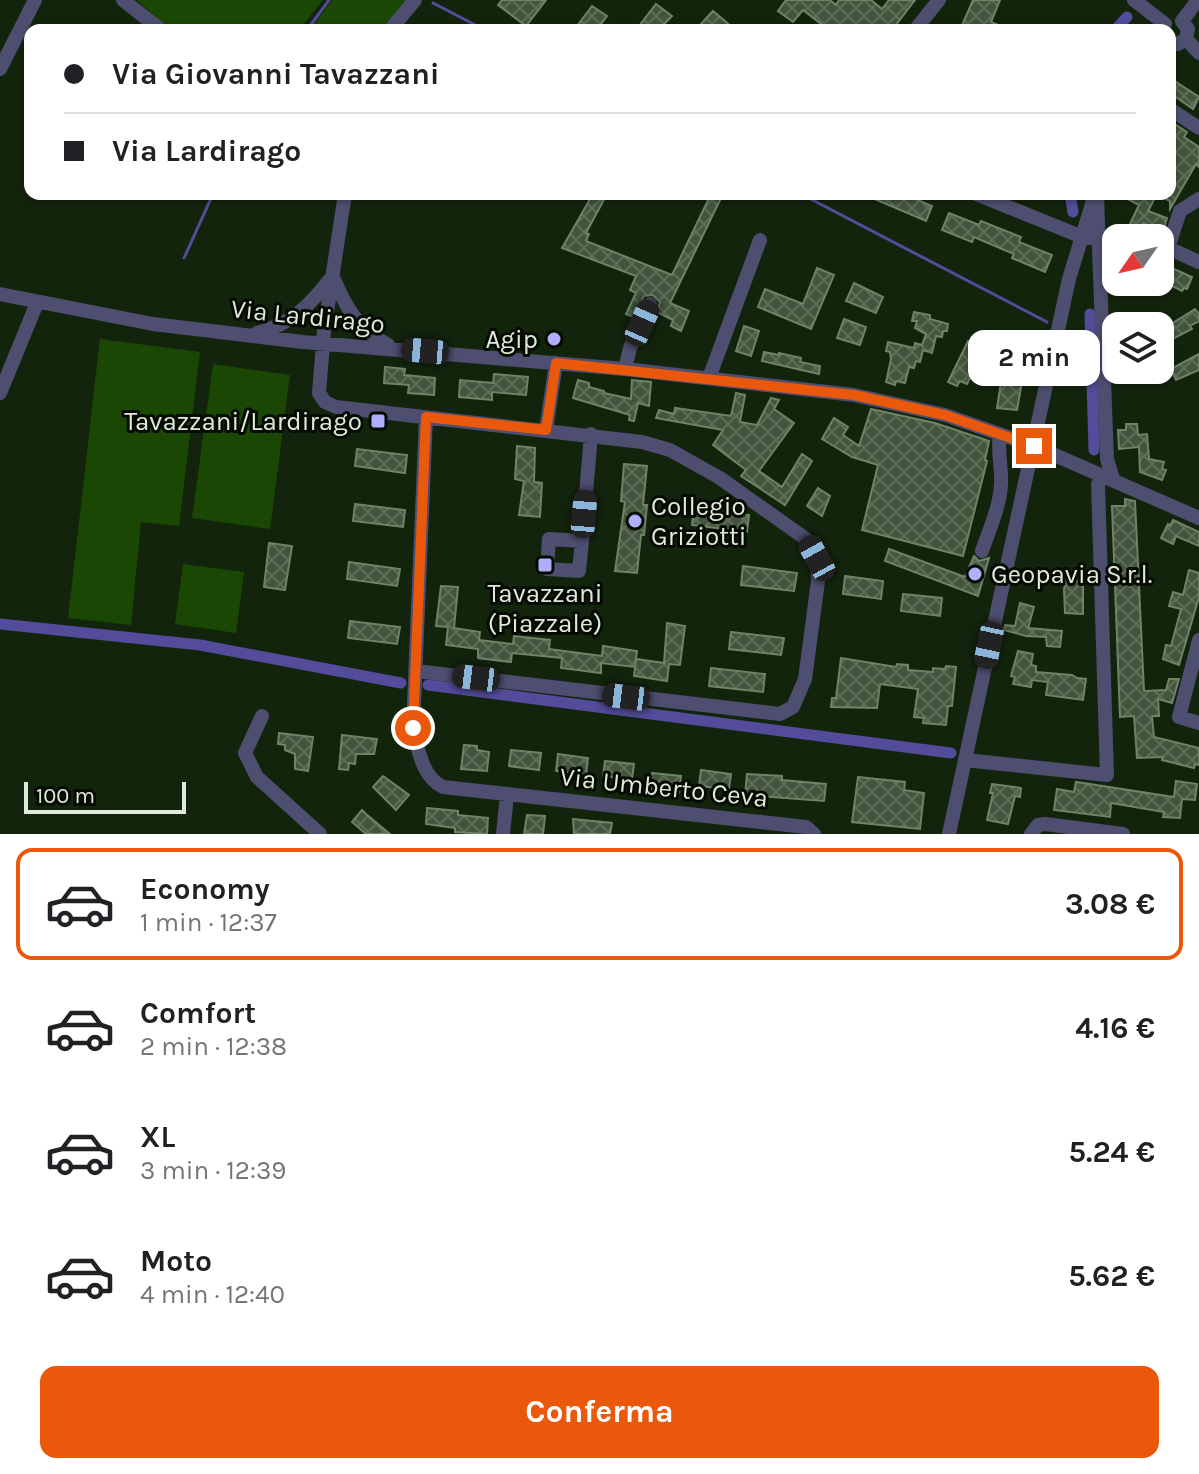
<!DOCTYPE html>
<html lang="it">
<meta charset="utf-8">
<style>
body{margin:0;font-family:Karla,sans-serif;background:#f2f2f2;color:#202124;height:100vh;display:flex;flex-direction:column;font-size:30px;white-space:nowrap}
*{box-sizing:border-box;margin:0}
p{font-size:26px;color:#757577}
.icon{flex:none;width:44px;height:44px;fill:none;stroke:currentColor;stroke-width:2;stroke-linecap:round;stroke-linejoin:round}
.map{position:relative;height:834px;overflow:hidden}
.details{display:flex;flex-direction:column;background:#fff;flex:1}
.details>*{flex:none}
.hud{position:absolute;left:24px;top:24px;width:1152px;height:176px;border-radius:16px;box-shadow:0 2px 6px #0004;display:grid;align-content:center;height:176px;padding:0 40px;background:#fff}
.needle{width:52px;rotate:236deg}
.fabs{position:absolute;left:1102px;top:224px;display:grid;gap:16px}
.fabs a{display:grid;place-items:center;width:72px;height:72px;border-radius:16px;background:#fff;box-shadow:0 2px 6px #0004;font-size:40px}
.scale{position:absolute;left:24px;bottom:20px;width:162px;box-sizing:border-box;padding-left:8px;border:4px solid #dfeadb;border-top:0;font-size:22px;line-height:28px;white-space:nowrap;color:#dfeadb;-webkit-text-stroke:6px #050b03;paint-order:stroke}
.end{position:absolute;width:36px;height:36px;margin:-18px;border:10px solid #ea580c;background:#fff;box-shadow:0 0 0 4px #fff}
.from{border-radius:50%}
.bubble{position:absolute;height:56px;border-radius:16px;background:#fff;box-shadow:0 2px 6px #0004;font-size:26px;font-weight:700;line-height:56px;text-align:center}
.car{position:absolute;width:24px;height:48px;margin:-24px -12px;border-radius:10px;box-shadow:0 0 6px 2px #0007;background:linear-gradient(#222 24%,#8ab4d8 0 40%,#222 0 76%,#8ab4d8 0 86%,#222 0)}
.hud b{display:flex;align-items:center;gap:28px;height:76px;font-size:30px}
.hud b+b{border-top:2px solid #e0e0e0}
.hud i{width:20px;height:20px;background:#202124}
ul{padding:14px 0 0;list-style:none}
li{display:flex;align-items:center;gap:24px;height:112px;margin:0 16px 12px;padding:0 24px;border:4px solid transparent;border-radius:16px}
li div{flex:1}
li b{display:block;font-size:30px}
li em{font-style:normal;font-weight:700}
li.current{border-color:#ea580c}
li>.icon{width:72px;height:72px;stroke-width:1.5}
.primary-button{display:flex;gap:16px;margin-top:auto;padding:16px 40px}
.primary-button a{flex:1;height:92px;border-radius:16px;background:#ea580c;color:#fff;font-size:32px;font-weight:700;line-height:92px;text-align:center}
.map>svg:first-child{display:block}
.green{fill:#1b4704}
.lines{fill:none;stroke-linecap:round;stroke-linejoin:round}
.stream{stroke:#534c9a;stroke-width:3}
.canal{stroke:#534c9a;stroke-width:11}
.building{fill:url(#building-cross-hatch);stroke:#6f8369;stroke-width:2}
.minor{stroke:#4e4e70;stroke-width:14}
.route{stroke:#ea580c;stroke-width:10}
.poi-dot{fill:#afaefa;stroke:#050b03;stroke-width:3}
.labels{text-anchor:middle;stroke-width:6;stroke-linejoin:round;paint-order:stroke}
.street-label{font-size:26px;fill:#dfeadb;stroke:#050b03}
.poi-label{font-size:26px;fill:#dfeadb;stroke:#050b03;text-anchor:end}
</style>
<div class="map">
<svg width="1199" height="834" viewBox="0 0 1199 834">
<defs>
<pattern id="building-cross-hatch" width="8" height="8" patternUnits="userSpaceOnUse" patternTransform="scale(2)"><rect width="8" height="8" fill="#43553c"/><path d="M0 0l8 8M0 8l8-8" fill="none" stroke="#5e6e58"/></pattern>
</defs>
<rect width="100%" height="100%" fill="#13240d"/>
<path class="green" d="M137,0H323L299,30H170Z
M332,0H407L383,30H310Z
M100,339L200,352L179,526L141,522L131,625L68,618Z
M213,364L290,375L270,529L192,518Z
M183,564L244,572L236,633L175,624Z"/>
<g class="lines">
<path class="stream" d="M433,3L485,30
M307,30L329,0
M801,194L1047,322
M184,258L213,194"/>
<path class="canal" d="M1115,30L1127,17
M1070,194L1073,212
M1090,314L1094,450
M0,624L200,645L401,683
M428,685L951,753"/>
</g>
<path class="building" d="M502,0H546L526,26L498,5Z
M786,0H830L836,5L839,0H871L882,9L889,0H915L892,30H816L821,24L803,10L793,22L778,11Z
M973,0H1000L991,22L1010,30H960Z
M656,4L672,16L658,30H636Z
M592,6L607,16L598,28L597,30H574Z
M713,11L725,21L735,30H708L701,24Z
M1170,78L1199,97L1193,109L1170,93Z
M1170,121L1187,132L1184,137L1199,147V167L1196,164L1170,209V201L1157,194L1148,211L1167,218L1163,231L1143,223L1138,233L1128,228L1139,205L1118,194H1170Z
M593,194H607L586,233L589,234L586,241L672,275L711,194H723L670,303L689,311L681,331L671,326L673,320L657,312L660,302L653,295L644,296L633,317L626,314L636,293L630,290L636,276L562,248Z
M863,194H904L932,206L926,221Z
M949,213L979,225L981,221L1021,237L1019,242L1052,255L1045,272L1012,258L1014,254L974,237L972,242L942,230Z
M1165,265L1192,277L1187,289L1184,288L1182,291L1160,280Z
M817,268L834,275L811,329L758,307L765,289L803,304Z
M854,283L883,297L876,313L846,301Z
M1195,309L1199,314V321L1190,326L1192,329L1163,344L1160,339V331Z
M914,312L930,315V319L948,324L947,331H943L942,337L936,336L932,353L923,350L920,362L916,361L914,368L909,367L905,383L896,381L895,385L886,382L891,359L890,352L886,351L888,342L914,348L915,343L922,345L926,334L915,328L917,321H912Z
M844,319L866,327L860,345L837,338Z
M744,326L759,331L751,356L736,351Z
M968,341L989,350L977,374L973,372L967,384L960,381L957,386L948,382Z
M764,352L779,355V353L801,358L800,362L820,366L819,374L762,361Z
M1199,354V370L1176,380L1171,369Z
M385,367L405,369L404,375L435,378L434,395L408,393L409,385L384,383Z
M1003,369L1021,373L1019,382H1022L1017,410L997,408Z
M494,374L528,377L526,395L492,392V400L459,397L460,380L493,383Z
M578,380L589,383V387L604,391V393L631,399L632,380L651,382L649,406L638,403L634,421L629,420L630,415L573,398Z
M736,393L745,395L740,422L757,425L771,398L779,400L774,409L794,423L759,471L782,487L802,454L812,461L785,505L741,476L746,470L713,445L723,430L656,418L659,410L674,414L675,408L731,416Z
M871,409L935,423L989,441L985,460L987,461L963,556L862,530L878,465L852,457L822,439L834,418L848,427L843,435L859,446Z
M1126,424H1137L1138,435L1147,434L1149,459L1164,462L1162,469L1166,470L1162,480L1140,472L1139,447L1119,449L1118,430H1126Z
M517,446L535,448L534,482L542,483L540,517L519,515L524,481L515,479Z
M357,449L407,455L405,473L355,466Z
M624,464L647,466L643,505H647L644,535H641L637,573L615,571L625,502L621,501Z
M818,488L830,496L822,516L807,506Z
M1125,499L1135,501L1144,691L1166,690L1169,679H1179L1172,703L1158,699L1159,716H1152L1154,737L1199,748V765L1195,764L1194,768L1162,760L1163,757L1137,758L1134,716L1120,717L1112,506H1125Z
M355,504L405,510L403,527L353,521Z
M694,508L749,515L747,532L692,525Z
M1173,520L1199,532V546L1176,536L1173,544L1161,538L1168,524L1170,526Z
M269,543L292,546L285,590L264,587Z
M889,549L965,577L974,556L979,561L989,558L978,596L885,561Z
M349,562L400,569L397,586L347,579Z
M743,566L797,573L794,591L741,585Z
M1189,570L1199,573V597L1179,665L1163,659L1166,645L1171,646L1181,609L1169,606L1173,592L1183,595Z
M1067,574H1083V614L1065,613L1064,590Z
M845,576L883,581L881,599L843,594Z
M441,586L458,587L454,628L480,632L479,640L513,644L514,636L550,640L549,649L602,656L603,646L637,651L635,667L601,663V673L561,668L562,658L512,653L511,662L478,658V649L446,645L448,627L436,626Z
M903,594L942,598L940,616L901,611Z
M1020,603L1034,607L1028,628L1062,631L1060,647L1047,646L1046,637L1026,636L1004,630L1005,625L1015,626Z
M350,621L400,627L397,644L348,638Z
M667,623L685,626L680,665L669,664L667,681L634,676L636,659L664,663Z
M731,632L784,638L781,655L729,649Z
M1018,651L1033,654L1031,665L1036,666V672L1072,675L1077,678L1086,679L1083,700L1046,695L1048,682L1032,680L1031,687L1013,684L1015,677L1011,676Z
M841,658L896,667L897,664L908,665V670L933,672V668L945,669L946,666L956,667L952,706H948L946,725L923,723L924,718L914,717L918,689L880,684L877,708L831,707L832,698H836Z
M711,668L765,674L763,692L709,686Z
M279,733L313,737L308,771L295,769V754L285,750V745L278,744Z
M342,735L377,739L374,754H356L355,764L349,763L348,770L339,769Z
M464,745L477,746V750L489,752L487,771L461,769Z
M511,750L541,753L539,770L509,766Z
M558,754L588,758L586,775L556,771Z
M605,761L634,764L632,779L603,776Z
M701,770L731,774L729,789L699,786Z
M652,773L681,776L679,793L650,790Z
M747,774L782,776V780L826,784L824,801L745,795Z
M383,776L409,795L396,810L373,787Z
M858,777L905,782L904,790L924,793L920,829L852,822Z
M1176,781L1197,784L1195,800L1182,799L1180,818L1163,817L1164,812L1111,803L1110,817L1054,810L1057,789L1074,792L1076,782L1174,797Z
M992,784L1021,788L1020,797L1015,796L1008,824L987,820L993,793H990Z
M427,808L458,811V815L488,818L487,834L455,832V828L426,824Z
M362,810L366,814L390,834H366L352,822Z
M527,815L545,816L543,834H524Z
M573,819L612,823L610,834H574Z"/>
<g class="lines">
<path class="minor" d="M123,0L161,30
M1134,0L1165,24
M1182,21L1198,0
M1182,21L1188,29L1186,39
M390,30L415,0
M915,30L939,0
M1186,39L1199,53
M1170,43L1178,44L1186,39
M0,69L35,0
M1170,109L1199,128
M345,194L324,331L319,393L325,402L336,407L642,442L670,450L720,478L806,539L817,558L818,581L805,679L793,707L780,714L416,671
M976,194L1080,236L1116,242
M1097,196L1107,459L1113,479
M1160,247L1168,248L1199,262
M1168,248L1180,211L1199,199
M333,277C346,308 357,328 388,345
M0,294L153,324L303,342L625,369L854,395L945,415L1034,446L1199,518
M257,333C292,324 310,305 331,278
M625,369L630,348L650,304
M709,378L760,240
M0,393L37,303
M426,417L413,728C418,749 422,777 443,787L806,827L814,834
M546,430L556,363
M582,541L579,571L547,569L549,539L582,541L591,434
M982,551C989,530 1000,507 1001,484C1002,467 997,451 1000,434
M1199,640L1179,717L1199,723
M262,716L245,753L257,777L320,834
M965,760L1107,775L1098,484
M503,834L507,795
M949,834L1069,279L1095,194
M1031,834L1038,825L1045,824L1123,834"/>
</g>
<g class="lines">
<path class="route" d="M413,728L426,417L546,430L556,363L854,395L945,415L1034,446"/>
</g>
<g class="poi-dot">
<circle cx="554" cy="339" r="8"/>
<rect x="370" y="413" width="16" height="16" rx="4"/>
<circle cx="635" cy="521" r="8"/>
<rect x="537" y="557" width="16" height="16" rx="4"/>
<circle cx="975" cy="574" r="8"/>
</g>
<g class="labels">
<g class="street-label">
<text transform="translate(308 316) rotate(6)" y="9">Via Lardirago</text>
<text transform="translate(664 787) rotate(6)" y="9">Via Umberto Ceva</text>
</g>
<g class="poi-label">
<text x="538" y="348">Agip</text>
<text x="362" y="430">Tavazzani/Lardirago</text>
<text x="651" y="515" text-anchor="start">Collegio<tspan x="651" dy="30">Griziotti</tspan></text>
<text x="991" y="583" text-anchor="start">Geopavia S.r.l.</text>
<text x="545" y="602" text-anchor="middle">Tavazzani<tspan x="545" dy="30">(Piazzale)</tspan></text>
</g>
</g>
</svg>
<div class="fabs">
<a><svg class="needle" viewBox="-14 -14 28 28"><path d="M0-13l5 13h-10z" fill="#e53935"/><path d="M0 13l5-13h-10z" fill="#757577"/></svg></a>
<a><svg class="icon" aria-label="layers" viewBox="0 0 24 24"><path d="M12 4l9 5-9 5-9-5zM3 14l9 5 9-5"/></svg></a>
</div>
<div class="scale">100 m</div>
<i class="end from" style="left:413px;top:728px"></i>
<i class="end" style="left:1034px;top:446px"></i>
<div class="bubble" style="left:968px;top:330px;width:132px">2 min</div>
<i class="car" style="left:642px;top:323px;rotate:24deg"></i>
<i class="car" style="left:425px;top:351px;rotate:275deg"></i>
<i class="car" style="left:584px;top:514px;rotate:5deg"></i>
<i class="car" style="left:817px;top:558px;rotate:331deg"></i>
<i class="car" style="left:989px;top:645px;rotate:192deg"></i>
<i class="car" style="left:476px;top:678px;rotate:277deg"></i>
<i class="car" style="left:626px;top:697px;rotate:277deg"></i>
<div class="hud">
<b><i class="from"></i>Via Giovanni Tavazzani</b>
<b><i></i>Via Lardirago</b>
</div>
</div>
<section class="details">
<ul>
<li class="current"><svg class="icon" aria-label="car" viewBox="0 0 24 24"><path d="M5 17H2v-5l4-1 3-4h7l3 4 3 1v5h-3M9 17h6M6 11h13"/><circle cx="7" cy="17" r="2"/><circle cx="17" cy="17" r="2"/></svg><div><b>Economy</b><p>1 min · 12:37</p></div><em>3.08 €</em></li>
<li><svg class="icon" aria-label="car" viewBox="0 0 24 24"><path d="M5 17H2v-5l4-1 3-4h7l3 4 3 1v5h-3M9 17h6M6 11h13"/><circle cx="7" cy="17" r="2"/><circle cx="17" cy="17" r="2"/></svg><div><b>Comfort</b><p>2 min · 12:38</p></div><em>4.16 €</em></li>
<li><svg class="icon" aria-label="car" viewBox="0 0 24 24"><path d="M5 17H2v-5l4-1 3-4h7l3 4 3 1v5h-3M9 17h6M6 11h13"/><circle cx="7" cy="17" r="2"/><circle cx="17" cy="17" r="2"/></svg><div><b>XL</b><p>3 min · 12:39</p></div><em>5.24 €</em></li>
<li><svg class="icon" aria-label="car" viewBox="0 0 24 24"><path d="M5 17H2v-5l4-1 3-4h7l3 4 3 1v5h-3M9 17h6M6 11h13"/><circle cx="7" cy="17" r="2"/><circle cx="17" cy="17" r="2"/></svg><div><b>Moto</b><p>4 min · 12:40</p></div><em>5.62 €</em></li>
</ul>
<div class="primary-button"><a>Conferma</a></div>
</section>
